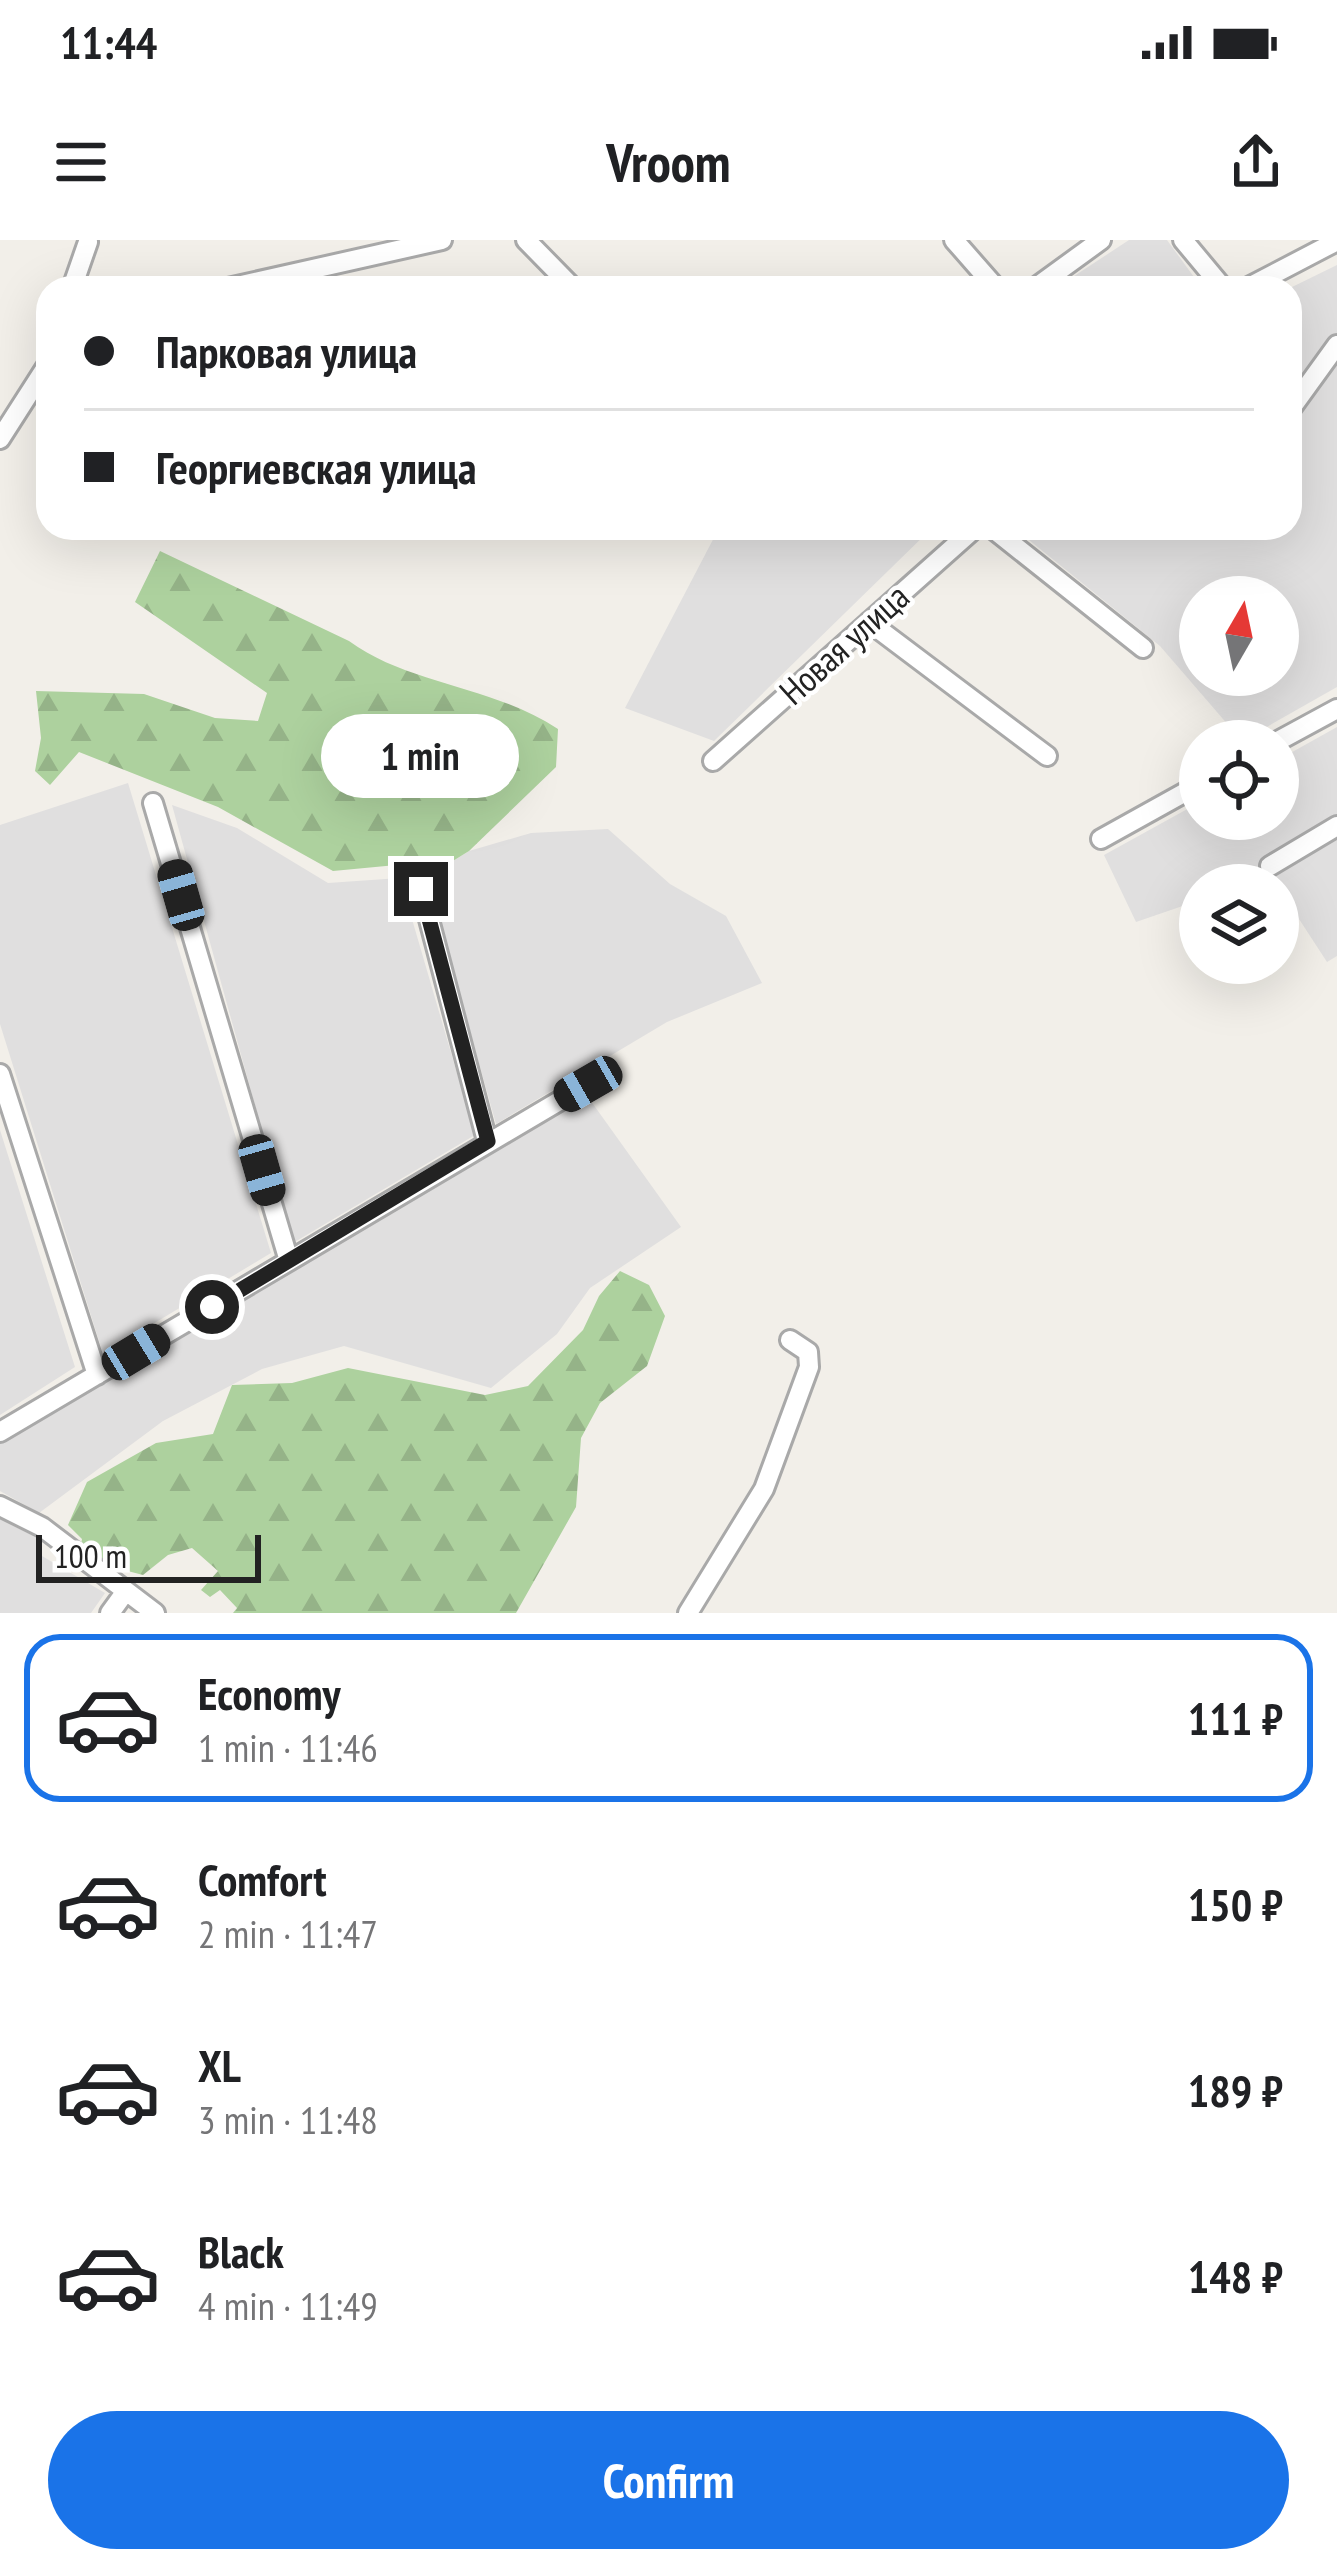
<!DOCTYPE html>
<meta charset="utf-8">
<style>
body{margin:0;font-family:"PT Sans Narrow",sans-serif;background:#f6f6f6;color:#202124;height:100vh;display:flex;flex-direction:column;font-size:45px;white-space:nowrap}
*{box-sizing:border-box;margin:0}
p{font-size:39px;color:#757577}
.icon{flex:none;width:66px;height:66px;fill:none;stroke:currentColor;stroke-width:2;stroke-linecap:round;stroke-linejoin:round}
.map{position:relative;height:1373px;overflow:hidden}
.side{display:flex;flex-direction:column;background:#fff;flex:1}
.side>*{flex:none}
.top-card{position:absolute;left:36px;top:36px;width:1266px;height:264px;border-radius:36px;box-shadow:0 12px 48px #0002;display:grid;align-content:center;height:264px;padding:0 48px;background:#fff}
.needle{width:78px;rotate:9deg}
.buttons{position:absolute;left:1179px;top:336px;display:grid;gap:24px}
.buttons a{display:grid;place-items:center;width:120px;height:120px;border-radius:50%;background:#fff;box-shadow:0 12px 48px #0002;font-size:60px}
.scale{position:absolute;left:36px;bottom:30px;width:225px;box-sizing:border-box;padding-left:12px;border:6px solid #222;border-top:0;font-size:33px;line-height:42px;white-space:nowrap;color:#222;-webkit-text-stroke:9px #fff;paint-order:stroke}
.end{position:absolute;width:54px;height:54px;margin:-27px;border:15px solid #222;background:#fff;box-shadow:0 0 0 6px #fff}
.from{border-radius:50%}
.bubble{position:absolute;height:84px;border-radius:42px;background:#fff;box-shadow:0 12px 48px #0002;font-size:39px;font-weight:600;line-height:84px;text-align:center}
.car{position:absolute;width:36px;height:72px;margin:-36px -18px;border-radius:15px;box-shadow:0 0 9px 3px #0007;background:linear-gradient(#222 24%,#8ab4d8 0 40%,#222 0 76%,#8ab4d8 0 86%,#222 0)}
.top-card b{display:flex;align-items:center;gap:42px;height:114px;font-size:45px}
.top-card b+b{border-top:3px solid #e0e0e0}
.top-card i{width:30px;height:30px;background:#202124}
ul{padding:21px 0 0;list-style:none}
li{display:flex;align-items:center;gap:36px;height:168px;margin:0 24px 18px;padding:0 24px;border:6px solid transparent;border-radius:36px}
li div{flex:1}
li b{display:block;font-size:45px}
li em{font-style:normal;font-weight:600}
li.active{border-color:#1a73e8}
li>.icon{width:108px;height:108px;stroke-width:1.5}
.button{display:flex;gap:24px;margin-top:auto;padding:24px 48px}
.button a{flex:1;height:138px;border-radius:72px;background:#1a73e8;color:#fff;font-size:48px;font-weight:600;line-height:138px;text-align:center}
.status{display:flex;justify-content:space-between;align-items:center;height:84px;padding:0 60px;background:#fff;direction:ltr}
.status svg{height:33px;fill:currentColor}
header{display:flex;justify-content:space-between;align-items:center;height:156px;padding:0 48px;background:#fff;font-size:54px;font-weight:600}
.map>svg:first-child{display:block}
.residential{fill:#e0dfdf;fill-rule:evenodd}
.forest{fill:url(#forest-firs)}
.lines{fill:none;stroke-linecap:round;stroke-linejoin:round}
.street-casing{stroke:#a9a9a9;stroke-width:24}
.street{stroke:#fff;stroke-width:18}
.route{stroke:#222;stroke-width:15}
.labels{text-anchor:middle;stroke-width:9;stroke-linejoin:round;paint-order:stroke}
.street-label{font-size:36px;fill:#222;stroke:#fff}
</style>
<div class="status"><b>11:44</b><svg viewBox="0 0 49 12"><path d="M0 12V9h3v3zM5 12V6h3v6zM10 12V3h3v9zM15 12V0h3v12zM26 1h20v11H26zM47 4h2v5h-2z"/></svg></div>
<header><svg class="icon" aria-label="menu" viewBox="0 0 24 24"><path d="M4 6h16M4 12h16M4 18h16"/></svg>Vroom<svg class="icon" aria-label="share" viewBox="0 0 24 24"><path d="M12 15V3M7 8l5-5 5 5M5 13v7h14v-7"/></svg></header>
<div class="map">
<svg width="1337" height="1373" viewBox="0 0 1337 1373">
<defs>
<pattern id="forest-firs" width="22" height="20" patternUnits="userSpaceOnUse" patternTransform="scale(3)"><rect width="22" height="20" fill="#add19e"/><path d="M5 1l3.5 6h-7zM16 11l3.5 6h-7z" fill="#95b388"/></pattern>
</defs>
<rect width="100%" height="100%" fill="#f2efe9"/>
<path class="residential" d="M1129,0H1167L1202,48H1056Z
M1337,25V447L1242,501L1160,406L1014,288H1290V48ZM1200,357H1278V435H1200Z
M719,288H932L714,501L625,468Z
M1337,487V716L1327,722L1271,636L1245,645H1200V660L1136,682L1104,615L1200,562V579H1278V520Z
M128,543L271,1013L103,1114L0,784V585Z
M172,565L237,588L328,643L400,638L475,895L293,1003Z
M608,589L670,644L726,676L762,743L667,782L496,884L427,637L469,611L531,593Z
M588,857L681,987L590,1048L557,1094L491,1148L344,1106L262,1129L163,1181L39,1273L0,1251V1200Z
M0,890L75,1127L0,1175Z
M0,1279L42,1300V1316L105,1353L91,1373H0Z"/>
<path class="forest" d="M160,311L349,401C409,445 491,445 558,489L556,527L469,611L427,637L407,624L333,631L218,567L79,512L50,545L35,531L41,498L36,451L144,454L215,478L258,481L267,453L135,362Z
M620,1031L649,1045L665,1076L647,1126L600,1163L581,1198L576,1267L516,1373H233L237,1368L220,1350L210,1357L201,1350L218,1331L192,1308L168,1315L143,1335L101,1324L80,1311L82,1299L68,1285L87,1242L156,1203L213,1194L232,1145L292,1143L348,1128L485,1155L528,1146L583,1090L599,1056Z"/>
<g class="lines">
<g class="street-casing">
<path id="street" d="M526,0L573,48
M954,0L996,48
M1183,0L1223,48
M72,48L88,2
M228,48L442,0
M1035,48L1101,0
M1247,48L1337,1
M1290,170L1337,105
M0,199L48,124
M992,288L1143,408
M869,382L1047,516
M1278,501L1337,469
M713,521L975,288
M153,563L289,1021
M1101,599L1200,544
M1270,626L1337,586
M421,649L487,901
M0,834L97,1135
M0,1192L588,844
M0,1266L42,1287L155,1373
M110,1373L126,1351
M688,1373L764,1249L809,1127L808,1112L790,1100"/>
</g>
<use href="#street" class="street"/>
</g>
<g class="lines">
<path class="route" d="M212,1067L488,901L421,649"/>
</g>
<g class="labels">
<g class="street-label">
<text transform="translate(844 404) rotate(-42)" y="13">Новая улица</text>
</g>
</g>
</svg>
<div class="buttons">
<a><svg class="needle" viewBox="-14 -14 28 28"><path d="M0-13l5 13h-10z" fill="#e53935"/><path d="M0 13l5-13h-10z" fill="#757577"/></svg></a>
<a><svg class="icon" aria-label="locate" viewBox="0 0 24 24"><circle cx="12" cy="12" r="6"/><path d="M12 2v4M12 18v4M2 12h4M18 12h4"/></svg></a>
<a><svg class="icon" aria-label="layers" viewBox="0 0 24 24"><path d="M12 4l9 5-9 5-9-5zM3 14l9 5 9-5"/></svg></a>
</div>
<div class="scale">100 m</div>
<i class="end from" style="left:212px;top:1067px"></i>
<i class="end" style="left:421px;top:649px"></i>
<div class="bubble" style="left:321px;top:474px;width:198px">1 min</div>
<i class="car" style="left:181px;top:655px;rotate:344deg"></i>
<i class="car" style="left:588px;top:844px;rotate:240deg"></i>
<i class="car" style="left:262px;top:930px;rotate:164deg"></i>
<i class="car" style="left:136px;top:1112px;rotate:59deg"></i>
<div class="top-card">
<b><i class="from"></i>Парковая улица</b>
<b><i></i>Георгиевская улица</b>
</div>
</div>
<section class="side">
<ul>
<li class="active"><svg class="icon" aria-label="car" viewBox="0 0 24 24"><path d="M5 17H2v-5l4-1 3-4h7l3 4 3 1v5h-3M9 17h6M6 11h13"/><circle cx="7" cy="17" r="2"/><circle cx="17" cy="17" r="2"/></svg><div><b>Economy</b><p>1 min · 11:46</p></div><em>111 ₽</em></li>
<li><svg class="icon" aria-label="car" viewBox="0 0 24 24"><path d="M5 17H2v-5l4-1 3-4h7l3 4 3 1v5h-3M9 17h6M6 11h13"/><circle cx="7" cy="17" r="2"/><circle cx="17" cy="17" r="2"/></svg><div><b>Comfort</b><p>2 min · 11:47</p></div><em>150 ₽</em></li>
<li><svg class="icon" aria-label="car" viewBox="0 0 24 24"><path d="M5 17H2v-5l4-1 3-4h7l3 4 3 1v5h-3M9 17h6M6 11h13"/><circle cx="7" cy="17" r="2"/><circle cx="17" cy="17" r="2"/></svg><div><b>XL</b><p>3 min · 11:48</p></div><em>189 ₽</em></li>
<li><svg class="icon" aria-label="car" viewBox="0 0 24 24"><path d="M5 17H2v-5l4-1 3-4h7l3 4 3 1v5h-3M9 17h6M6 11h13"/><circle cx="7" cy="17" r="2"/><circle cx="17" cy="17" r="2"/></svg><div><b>Black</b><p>4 min · 11:49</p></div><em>148 ₽</em></li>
</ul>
<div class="button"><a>Confirm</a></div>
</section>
